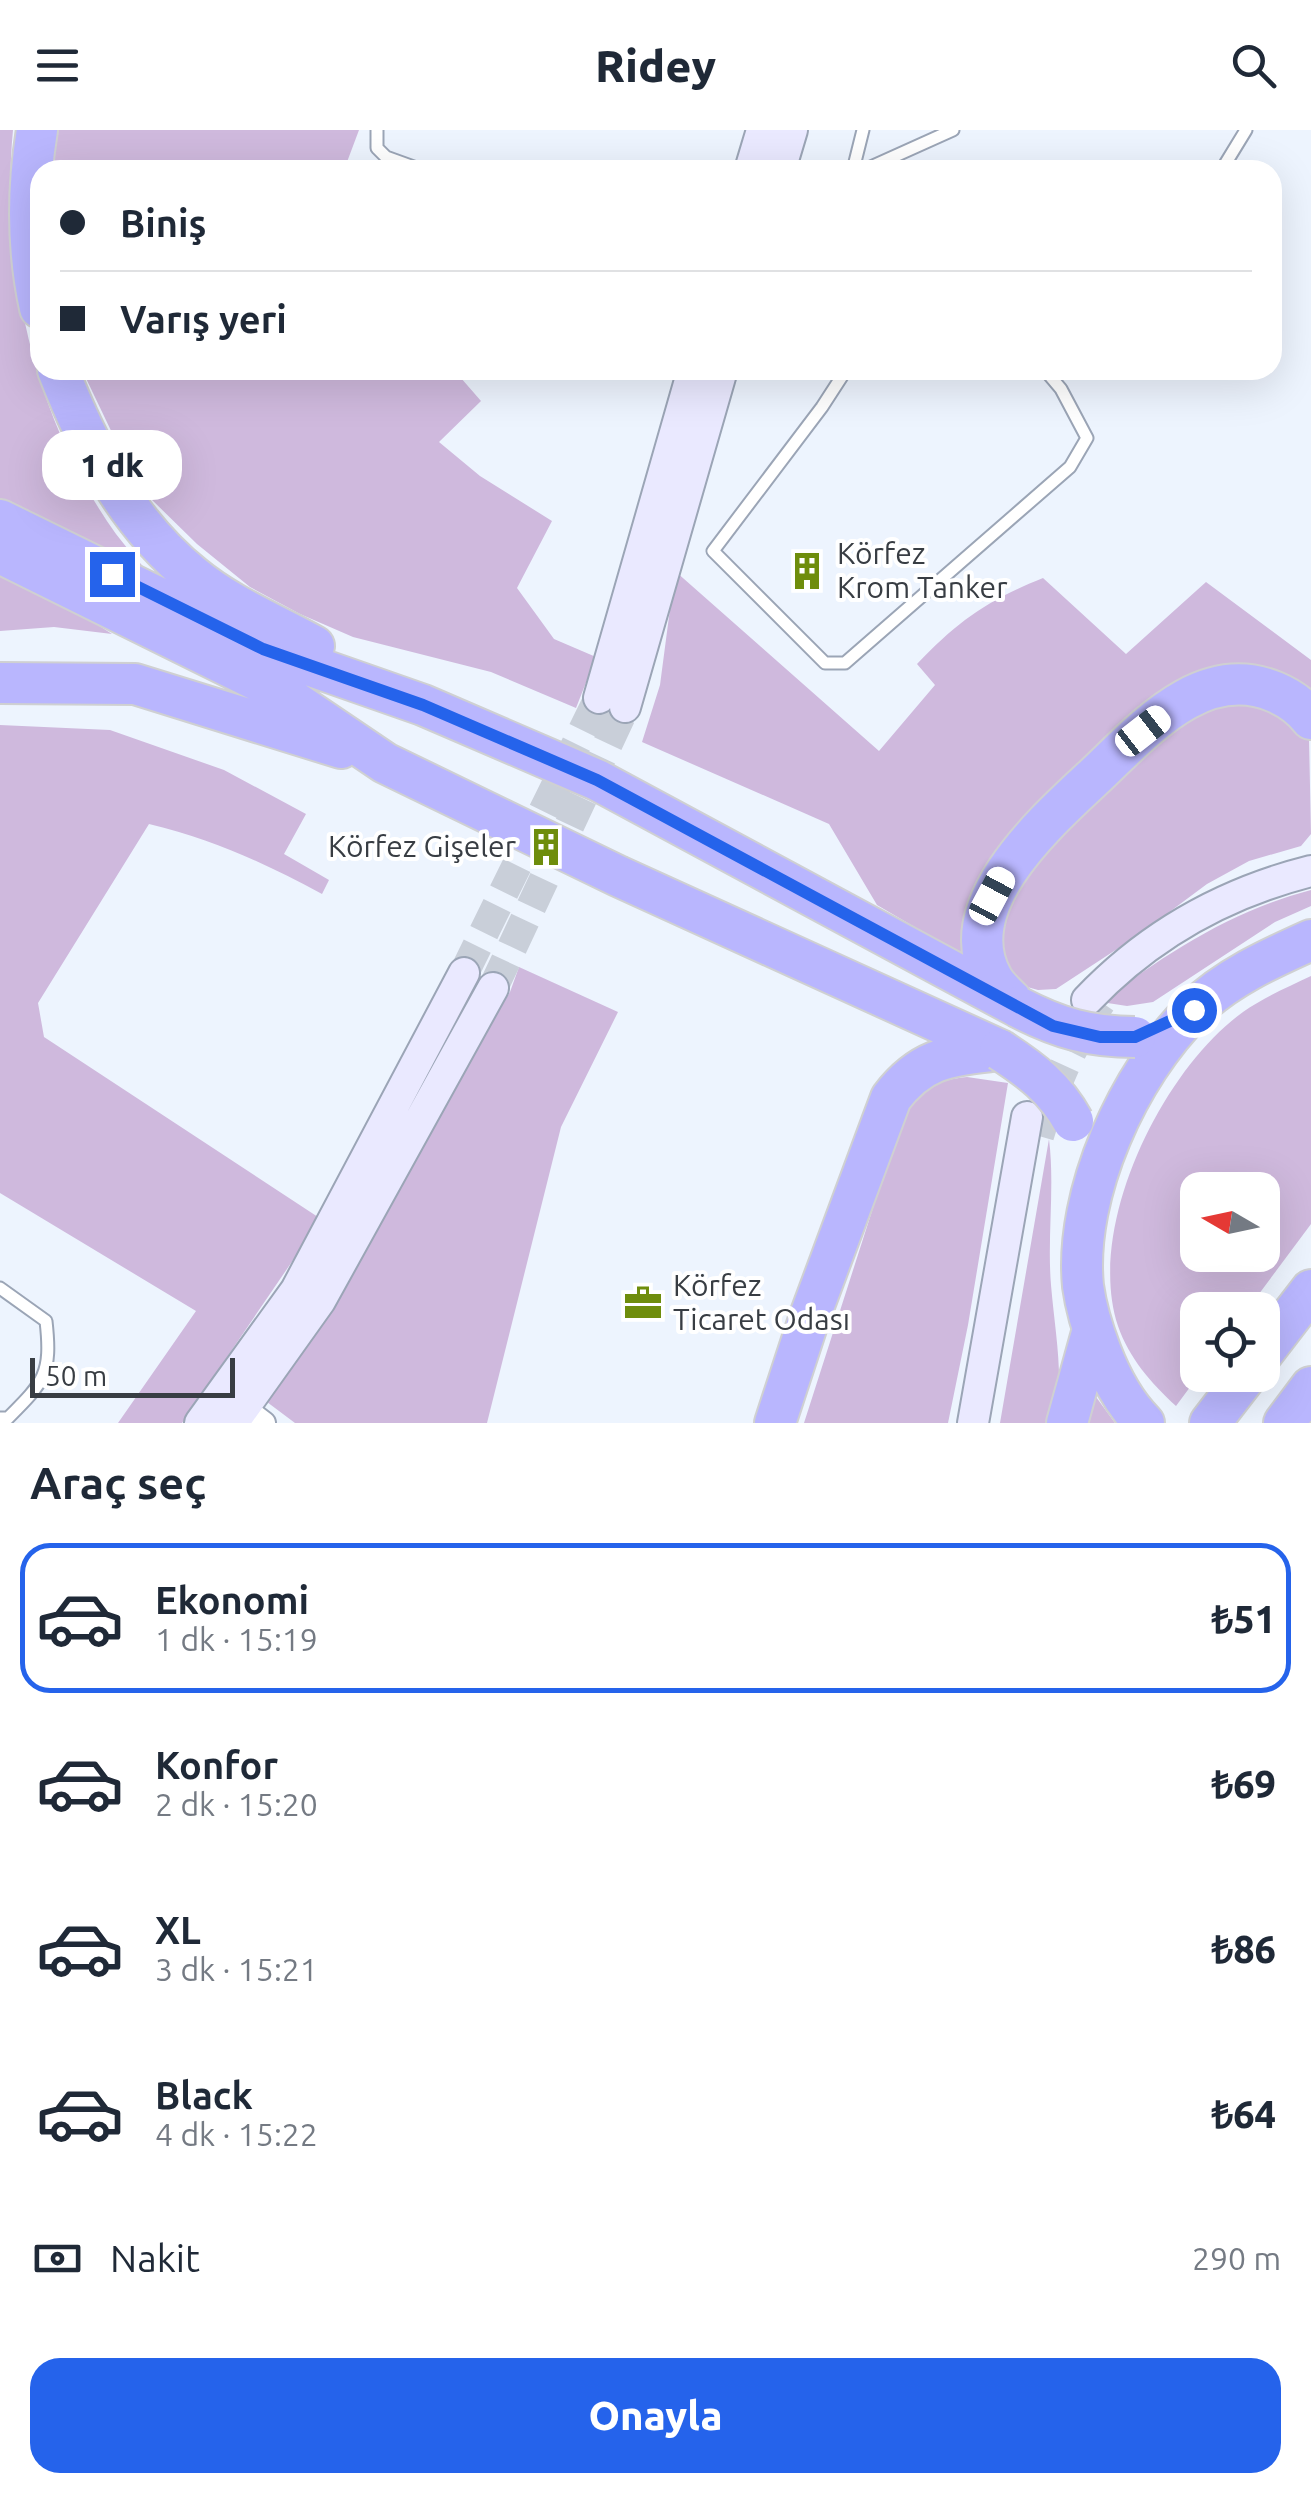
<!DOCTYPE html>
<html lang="tr">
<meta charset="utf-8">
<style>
body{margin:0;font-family:Ubuntu,sans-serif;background:#f6f6f7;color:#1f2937;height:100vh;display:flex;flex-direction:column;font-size:38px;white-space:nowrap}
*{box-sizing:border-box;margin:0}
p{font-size:32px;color:#747a83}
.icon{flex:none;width:55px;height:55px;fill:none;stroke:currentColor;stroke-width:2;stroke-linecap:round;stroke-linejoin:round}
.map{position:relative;height:1293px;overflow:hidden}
.side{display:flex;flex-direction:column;background:#fff;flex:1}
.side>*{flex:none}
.banner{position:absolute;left:30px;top:30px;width:1252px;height:220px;border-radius:30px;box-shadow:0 10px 40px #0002;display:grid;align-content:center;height:220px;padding:0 30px;background:#fff}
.needle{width:65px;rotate:279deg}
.tools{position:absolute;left:1180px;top:1042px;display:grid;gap:20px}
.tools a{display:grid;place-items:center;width:100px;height:100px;border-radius:20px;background:#fff;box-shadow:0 10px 40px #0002;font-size:50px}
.scale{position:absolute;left:30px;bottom:25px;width:205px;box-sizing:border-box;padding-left:10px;border:5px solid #383d43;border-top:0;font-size:28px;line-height:35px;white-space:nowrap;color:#383d43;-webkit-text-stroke:8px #fff;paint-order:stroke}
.end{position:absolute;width:45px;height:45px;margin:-22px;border:12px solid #2563eb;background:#fff;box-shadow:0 0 0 5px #fff}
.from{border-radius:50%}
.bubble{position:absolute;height:70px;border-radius:30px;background:#fff;box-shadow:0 10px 40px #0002;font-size:32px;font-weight:800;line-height:70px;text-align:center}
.car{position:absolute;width:30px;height:60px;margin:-30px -15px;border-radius:12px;box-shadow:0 0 8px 2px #0007;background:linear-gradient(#fff 24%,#345 0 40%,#fff 0 76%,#345 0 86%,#fff 0)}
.banner b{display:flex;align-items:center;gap:35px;height:95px;font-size:38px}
.banner b+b{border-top:2px solid #e0e1e3}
.banner i{width:25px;height:25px;background:#1f2937}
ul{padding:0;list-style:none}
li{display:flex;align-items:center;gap:30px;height:150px;margin:0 20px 15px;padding:0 10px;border:5px solid transparent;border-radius:30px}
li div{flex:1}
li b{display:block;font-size:38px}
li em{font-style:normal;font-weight:800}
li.current{border-color:#2563eb}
li>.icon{width:90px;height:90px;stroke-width:1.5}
h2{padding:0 30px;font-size:45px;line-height:120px}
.pay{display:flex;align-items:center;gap:25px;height:110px;padding:0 30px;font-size:38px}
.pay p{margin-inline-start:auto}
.cta{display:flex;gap:20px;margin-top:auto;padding:20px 30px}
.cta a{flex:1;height:115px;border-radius:30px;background:#2563eb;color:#fff;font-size:40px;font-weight:800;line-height:115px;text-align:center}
header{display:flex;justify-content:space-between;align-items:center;height:130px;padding:0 30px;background:#fff;font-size:45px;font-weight:800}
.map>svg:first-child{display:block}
.green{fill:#cfb9dd;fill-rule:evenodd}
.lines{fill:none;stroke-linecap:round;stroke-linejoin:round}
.secondary-tunnel{stroke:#c9cfd9;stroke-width:30;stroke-dasharray:30 15;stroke-linecap:butt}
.lane-casing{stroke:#9ba5b6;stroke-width:15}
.street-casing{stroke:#9ba5b6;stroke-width:26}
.secondary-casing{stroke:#9ba5b6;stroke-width:34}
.highway-casing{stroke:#cfd0d2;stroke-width:44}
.lane{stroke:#fff;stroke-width:11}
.street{stroke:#fff;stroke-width:22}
.secondary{stroke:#eae9ff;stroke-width:30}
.highway{stroke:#b9b6fe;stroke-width:40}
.highway-bridge-casing{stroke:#cfd0d2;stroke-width:44;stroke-linecap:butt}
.highway-bridge{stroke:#b9b6fe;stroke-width:40}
.route{stroke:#2563eb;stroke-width:12}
.labels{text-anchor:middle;stroke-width:8;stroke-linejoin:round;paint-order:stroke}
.poi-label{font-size:30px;fill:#383d43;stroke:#fff;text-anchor:start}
</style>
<header><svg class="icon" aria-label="menu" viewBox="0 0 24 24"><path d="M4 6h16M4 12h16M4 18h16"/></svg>Ridey<svg class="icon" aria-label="search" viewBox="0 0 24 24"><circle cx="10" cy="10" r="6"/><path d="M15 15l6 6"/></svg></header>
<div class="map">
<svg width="1311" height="1293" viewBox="0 0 1311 1293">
<rect width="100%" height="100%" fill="#edf4fe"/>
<path class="green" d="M0,0H13C0,138 35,291 116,404C128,420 142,435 155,450L0,376Z
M56,0H359L344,40H50Z
M82,240H454L481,271L439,312L480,346L552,391L517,458L554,509L596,527L576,578L491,542L353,507L300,484L250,457L197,414L149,367L115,309Z
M675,441L879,621L935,555L917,534C958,491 988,470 1043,448L1126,524L1206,452L1311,530V571L1245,541L1042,674L971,830L877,775L829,694L642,612L660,555Z
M0,442L70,477L112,504L54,497L0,501Z
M1221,571L1273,576L1309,607L1311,704L1301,716L1249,731L1207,754L1137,806L1056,859L1038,860L1020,855L1008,844L999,811L1000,789L1026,736L1177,591Z
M0,595L110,600L224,640L306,684L284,724L329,750L322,764C262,732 215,710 149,694L38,873L44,907L321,1089L182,1293H118L196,1181L0,1063Z
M1311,760V776L1275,792L1153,872L1127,876L1101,872C1167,823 1231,781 1311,760Z
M519,837L618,882L561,997L487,1293H295L263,1269L510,862Z
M1311,846V1094L1247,1180H1198L1199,1245L1176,1276C1151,1253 1129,1228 1118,1196C1085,1097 1162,940 1243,882C1264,867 1288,857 1311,846ZM1198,1060H1262V1125H1198Z
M967,947L1008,953L968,1195L948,1293H804L906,975C924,956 940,950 967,947Z
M1049,1009C1055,1057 1047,1106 1051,1155C1055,1202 1064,1245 1056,1293H1000Z
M1091,1260L1115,1293H1082Z"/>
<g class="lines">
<path class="secondary-tunnel" d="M464,843L599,568
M493,858L625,577
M1039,1006C1054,956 1072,914 1101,872"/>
<g class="lane-casing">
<path id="lane" d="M377,0V18L386,27L422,40
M853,40L863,0
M864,40L953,0
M1218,40L1224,36L1246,0
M846,240L822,277L713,421L825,533H845L1070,337L1087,308L1061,259L1045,240
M0,1158L46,1191C52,1244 44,1252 8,1288H0"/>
</g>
<g class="street-casing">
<path id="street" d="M234,1270L264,1293"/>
</g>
<g class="secondary-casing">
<path id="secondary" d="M750,40L762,0
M780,40L792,0
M599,568L693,240
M625,577L722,240
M1087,870C1149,805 1224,763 1311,741
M200,1293L296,1160L464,843
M233,1293L320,1171L493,858
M973,1293L1027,987"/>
</g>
<g class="highway-casing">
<path id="highway" d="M37,0C27,61 27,118 40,178
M58,240C88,317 127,393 193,446C228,475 274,494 314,516
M0,390L263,519L423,575L597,650L1018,877
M0,423L277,560L385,633L618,746L1000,920
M0,553L135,554L341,618
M1012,871C1005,864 996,856 992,848C951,774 1048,690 1095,646C1143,601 1202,531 1275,562C1289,568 1302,577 1311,589
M1262,1224L1311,1160
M775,1293L810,1186L891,968C923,926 951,926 1000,920
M1067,1293L1093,1199
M1144,1293C1124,1273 1111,1248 1101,1222C1093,1201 1086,1178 1083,1156C1074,1063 1129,944 1194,880C1226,848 1271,828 1311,810
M1210,1293L1247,1245
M1284,1293L1311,1257"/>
</g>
<use href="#lane" class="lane"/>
<use href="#street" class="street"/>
<use href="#secondary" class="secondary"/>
<use href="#highway" class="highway"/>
<g class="highway-bridge-casing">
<path id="highway-bridge" d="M1018,877C1058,898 1090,907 1135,907
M1000,920C1031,940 1055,958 1073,991"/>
</g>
<use href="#highway-bridge" class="highway-bridge"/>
</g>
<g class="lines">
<path class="route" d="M112,444L263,519L423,575L597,650L1053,896L1100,907H1135L1194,880"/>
</g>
<defs>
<g id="building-bare" transform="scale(3)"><path d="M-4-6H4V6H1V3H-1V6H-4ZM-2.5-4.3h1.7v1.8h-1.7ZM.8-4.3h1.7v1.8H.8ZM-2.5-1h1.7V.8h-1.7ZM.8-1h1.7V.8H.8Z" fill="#6e8d0c" stroke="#fff" stroke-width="2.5" paint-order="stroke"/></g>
<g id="office-bare" transform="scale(3)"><path d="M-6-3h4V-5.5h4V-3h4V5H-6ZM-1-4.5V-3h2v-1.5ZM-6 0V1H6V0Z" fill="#6e8d0c" stroke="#fff" stroke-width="2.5" paint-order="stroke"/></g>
</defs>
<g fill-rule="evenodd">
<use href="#building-bare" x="807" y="441"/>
<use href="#building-bare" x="546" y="717"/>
<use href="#office-bare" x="643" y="1173"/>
</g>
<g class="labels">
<g class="poi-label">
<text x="837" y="434">Körfez<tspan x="837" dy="34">Krom Tanker</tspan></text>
<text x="516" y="727" text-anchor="end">Körfez Gişeler</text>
<text x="673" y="1166">Körfez<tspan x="673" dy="34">Ticaret Odası</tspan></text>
</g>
</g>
</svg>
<div class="tools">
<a><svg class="needle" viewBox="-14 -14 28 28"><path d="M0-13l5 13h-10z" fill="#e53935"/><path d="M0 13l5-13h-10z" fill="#747a83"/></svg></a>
<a><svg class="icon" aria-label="locate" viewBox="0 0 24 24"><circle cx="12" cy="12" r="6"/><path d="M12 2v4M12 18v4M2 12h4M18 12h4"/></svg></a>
</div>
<div class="scale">50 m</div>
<i class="end from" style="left:1194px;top:880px"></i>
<i class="end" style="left:112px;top:444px"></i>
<div class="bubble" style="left:42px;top:300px;width:140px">1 dk</div>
<i class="car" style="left:1143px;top:601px;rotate:52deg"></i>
<i class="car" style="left:992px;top:766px;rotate:28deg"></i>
<div class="banner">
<b><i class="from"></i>Biniş</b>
<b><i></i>Varış yeri</b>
</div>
</div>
<section class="side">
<h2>Araç seç</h2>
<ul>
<li class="current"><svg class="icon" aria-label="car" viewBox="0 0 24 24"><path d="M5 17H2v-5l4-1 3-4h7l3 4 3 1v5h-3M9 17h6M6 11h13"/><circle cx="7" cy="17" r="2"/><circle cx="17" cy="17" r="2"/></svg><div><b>Ekonomi</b><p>1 dk · 15:19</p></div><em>₺51</em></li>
<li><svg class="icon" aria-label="car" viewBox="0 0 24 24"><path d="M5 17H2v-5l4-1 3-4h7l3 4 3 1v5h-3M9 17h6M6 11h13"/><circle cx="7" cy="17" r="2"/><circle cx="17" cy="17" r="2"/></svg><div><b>Konfor</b><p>2 dk · 15:20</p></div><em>₺69</em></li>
<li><svg class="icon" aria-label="car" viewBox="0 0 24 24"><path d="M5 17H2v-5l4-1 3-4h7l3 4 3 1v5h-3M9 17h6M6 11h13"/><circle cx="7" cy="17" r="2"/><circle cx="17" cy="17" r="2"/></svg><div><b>XL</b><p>3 dk · 15:21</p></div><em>₺86</em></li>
<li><svg class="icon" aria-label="car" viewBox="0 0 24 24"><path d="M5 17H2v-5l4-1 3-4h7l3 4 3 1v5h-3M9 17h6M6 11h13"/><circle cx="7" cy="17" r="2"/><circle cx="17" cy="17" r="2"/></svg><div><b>Black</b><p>4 dk · 15:22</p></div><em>₺64</em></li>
</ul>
<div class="pay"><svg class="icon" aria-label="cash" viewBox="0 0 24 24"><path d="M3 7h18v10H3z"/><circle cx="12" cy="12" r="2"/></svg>Nakit<p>290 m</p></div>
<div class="cta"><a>Onayla</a></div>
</section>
